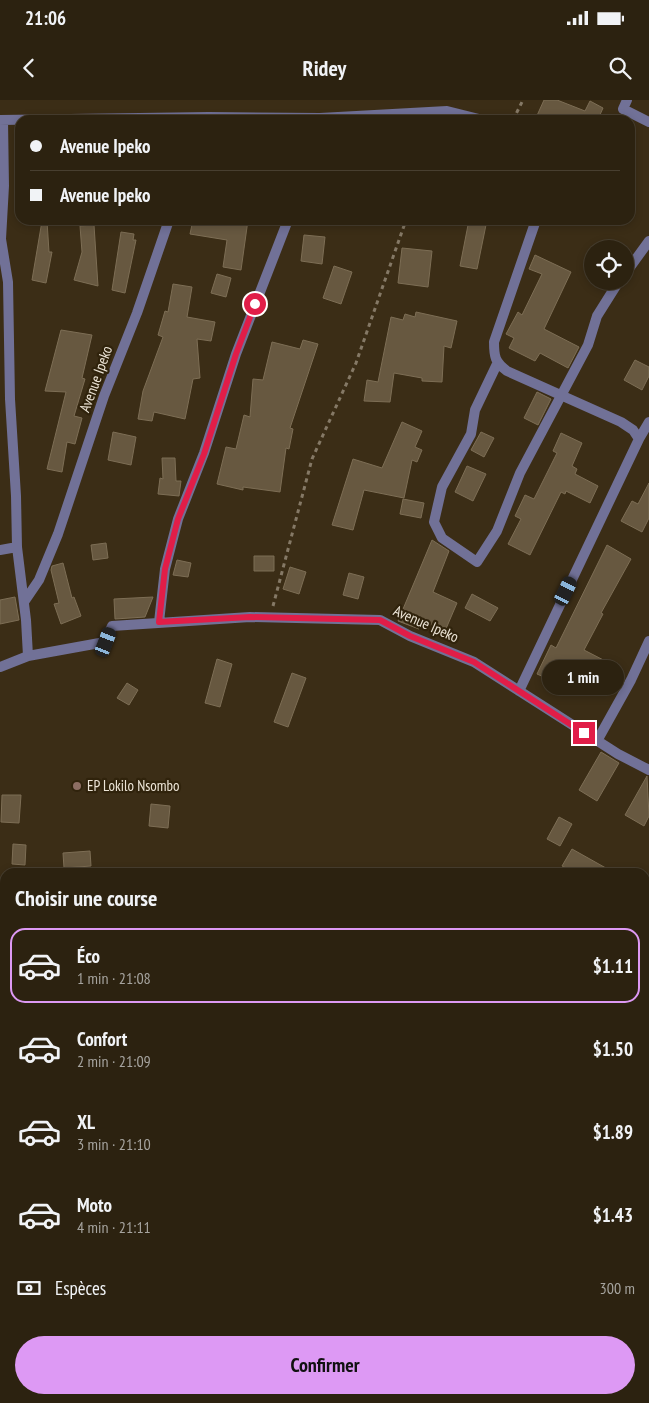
<!DOCTYPE html>
<html lang="fr">
<meta charset="utf-8">
<style>
body{margin:0;font-family:"PT Sans Narrow",sans-serif;background:#342a19;color:#f1f3f6;height:100vh;display:flex;flex-direction:column;font-size:19px;white-space:nowrap}
*{box-sizing:border-box;margin:0}
p{font-size:16px;color:#a6a49f}
.icon{flex:none;width:28px;height:28px;fill:none;stroke:currentColor;stroke-width:2;stroke-linecap:round;stroke-linejoin:round}
.map{position:relative;flex:1;overflow:hidden}
.details{position:absolute;left:0px;top:768px;width:650px;height:536px;display:flex;flex-direction:column;background:#2c2210;border-radius:15px 15px 0 0;box-shadow:0 2px 8px #0003,0 0 0 1px #483f30}
.details>*{flex:none}
.banner{position:absolute;left:15px;top:15px;width:620px;height:110px;border-radius:15px;box-shadow:0 2px 8px #0003,0 0 0 1px #483f30;display:grid;align-content:center;height:110px;padding:0 15px;background:#2c2210}
.controls{position:absolute;left:584px;top:140px;display:grid;gap:10px}
.controls a{display:grid;place-items:center;width:50px;height:50px;border-radius:50%;background:#2c2210;box-shadow:0 2px 8px #0003,0 0 0 1px #483f30;font-size:25px}
.end{position:absolute;width:22px;height:22px;margin:-11px;border:6px solid #e11d48;background:#fff;box-shadow:0 0 0 2px #fff}
.from{border-radius:50%}
.bubble{position:absolute;height:35px;border-radius:18px;background:#2c2210;box-shadow:0 2px 8px #0003,0 0 0 1px #483f30;font-size:16px;font-weight:700;line-height:35px;text-align:center}
.car{position:absolute;width:15px;height:30px;margin:-15px -8px;border-radius:6px;box-shadow:0 0 4px 1px #0007;background:linear-gradient(#222 24%,#8ab4d8 0 40%,#222 0 76%,#8ab4d8 0 86%,#222 0)}
.banner b{display:flex;align-items:center;gap:18px;height:48px;font-size:19px}
.banner b+b{border-top:1px solid #483f30}
.banner i{width:12px;height:12px;background:#f1f3f6}
ul{padding:0;list-style:none}
li{display:flex;align-items:center;gap:15px;height:75px;margin:0 10px 8px;padding:0 5px;border:2px solid transparent;border-radius:15px}
li div{flex:1}
li b{display:block;font-size:19px}
li em{font-style:normal;font-weight:700}
li.active{border-color:#dd99f4}
li>.icon{width:45px;height:45px;stroke-width:1.5}
h2{padding:0 15px;font-size:22px;line-height:60px}
.pay{display:flex;align-items:center;gap:12px;height:55px;padding:0 15px;font-size:19px}
.pay p{margin-inline-start:auto}
.primary-button{display:flex;gap:10px;margin-top:auto;padding:10px 15px}
.primary-button a{flex:1;height:58px;border-radius:30px;background:#dd99f4;color:#111;font-size:20px;font-weight:700;line-height:58px;text-align:center}
.status{display:flex;justify-content:space-between;align-items:center;height:35px;padding:0 25px;background:#2c2210;direction:ltr}
.status svg{height:14px;fill:currentColor}
header{display:flex;justify-content:space-between;align-items:center;height:65px;padding:0 15px;background:#2c2210;font-size:22px;font-weight:700}
.map>svg:first-child{display:block}
.building{fill:#675840;stroke:#7d6e55}
.lines{fill:none;stroke-linecap:round;stroke-linejoin:round}
.path{stroke:#857966;stroke-width:3;stroke-dasharray:4 4;stroke-linecap:butt}
.minor{stroke:#717197;stroke-width:10}
.route{stroke:#e11d48;stroke-width:6}
.education-dot{fill:#8d6e63;stroke:#30230c;stroke-width:2}
.labels{text-anchor:middle;stroke-width:4.5;stroke-linejoin:round;paint-order:stroke}
.street-label{font-size:15px;fill:#ede5d7;stroke:#30230c}
.poi-label{font-size:15px;fill:#ede5d7;stroke:#30230c;text-anchor:start}
</style>
<div class="status"><b>21:06</b><svg viewBox="0 0 49 12"><path d="M0 12V9h3v3zM5 12V6h3v6zM10 12V3h3v9zM15 12V0h3v12zM26 1h20v11H26zM47 4h2v5h-2z"/></svg></div>
<header><svg class="icon" aria-label="back" viewBox="0 0 24 24"><path d="M15 5l-7 7 7 7"/></svg>Ridey<svg class="icon" aria-label="search" viewBox="0 0 24 24"><circle cx="10" cy="10" r="6"/><path d="M15 15l6 6"/></svg></header>
<div class="map">
<svg width="649" height="1303" viewBox="0 0 649 1303">
<rect width="100%" height="100%" fill="#3b2d16"/>
<path class="building" d="M544,0H557L585,11L590,1L603,8L599,17L605,20H535Z
M193,120H248L241,170L223,167L227,140L190,134Z
M469,120H487L477,169L460,166Z
M42,121H47L49,152H52L46,183L32,180Z
M94,125L98,186L74,180L82,152L80,126Z
M121,132L134,134L133,140H136L125,193L112,190Z
M304,135L325,137L322,164L301,161Z
M402,148L432,151L428,187L398,183Z
M535,155L571,172L544,229L579,247L568,268L540,253L535,261L509,248L514,238L506,234L518,212L522,215L542,174L529,169Z
M334,166L352,172L341,204L323,198Z
M217,174L231,178L226,197L211,193Z
M173,184L192,187L187,217L215,222L211,241L197,239L200,278L193,279L185,319L154,312L152,321L138,319L143,291L163,237L158,235L165,211L168,212Z
M416,212L457,221L451,248L444,246L442,282L422,281V278L394,273L390,302L364,301L367,280L378,282L391,217L403,220L405,214L415,217Z
M61,230L92,235L82,278L85,279L74,316L82,318L75,344L67,342L62,372L47,369L66,292L45,291Z
M303,240L318,244L290,328L293,329L289,349L286,348L280,392L243,387V390L217,384L226,347L236,349L244,315L250,317L253,279L263,280L272,242L300,249Z
M635,260L649,267V276L642,290L624,280Z
M537,292L551,299L538,325L524,318Z
M402,322L422,331L415,347L422,350L417,362L412,360L404,398L364,390L353,430L332,425L353,359L382,368Z
M113,332L136,337L131,365L108,360Z
M481,332L494,338L484,357L471,350Z
M561,333L582,343L572,366L577,369L575,374L598,386L590,403L566,391L565,394L561,392L530,455L508,444L521,419L515,416L525,395L534,399L557,353L553,351Z
M162,358H175L176,381H181L179,396L158,394L160,378L163,379Z
M467,366L486,374L473,401L455,392Z
M649,383V418L642,432L621,421L632,401L638,404Z
M403,399L424,403L421,418L400,414Z
M432,440L449,451L433,492L457,503L445,531L422,521L419,529L398,521Z
M106,443L108,458L93,460L91,445Z
M607,445L631,459L601,513L603,514L584,550L617,567L608,583L582,570L577,579L567,574L562,585L537,574L551,545L556,548Z
M254,456H274V471H254Z
M177,460L191,463L188,477L173,475Z
M63,463L72,498L74,497L81,516L61,524L54,504L59,503L51,470L52,466Z
M290,467L306,472L299,494L283,489Z
M349,473L364,477L358,499L343,495Z
M472,494L498,508L490,521L465,508Z
M15,497L19,520L0,524V500Z
M153,497L145,517L115,519L114,499Z
M217,559L232,564L220,607L205,603Z
M292,573L306,578L288,627L274,622Z
M127,583L138,590L129,605L117,598Z
M601,652L619,663L597,701L579,690Z
M647,676L649,716L644,726L625,715Z
M2,695H21L19,723L1,722Z
M151,704L170,706L168,728L149,726Z
M559,717L572,724L560,746L547,739Z
M13,744L26,745L25,765L12,764Z
M572,749L613,772H574L562,766Z
M90,751L91,766L64,768L63,753Z"/>
<g class="lines">
<path class="path" d="M513,20L523,0
M273,506L312,359L356,263L406,120"/>
<path class="minor" d="M627,0L623,9L649,22
M0,20L209,17L320,18L447,11L483,20
M3,20L4,86L1,139L8,182L10,299L16,396L17,447L26,520L28,556
M625,174L649,141
M497,264L475,310L471,334L442,387L434,422L442,438L477,462L497,431L520,373L588,245L597,216L619,181
M639,339L649,322
M0,450L17,447
M24,502L39,480L58,434L104,296L137,213L169,120
M159,522L165,469L178,419L204,353L236,254L288,120
M0,567L28,556L105,542L112,526L250,517L380,520L410,536L474,562L618,654L649,670
M519,591L639,339L633,330L621,322L507,271C495,262 494,257 494,242L536,120
M597,641L631,580L649,541
M645,1008L649,1011
M585,1299L590,1303"/>
</g>
<g class="lines">
<path class="route" d="M255,204L236,254L204,354L178,419L165,469L159,522L250,517L380,520L410,536L474,562L584,633"/>
</g>
<circle class="education-dot" cx="77" cy="686" r="5"/>
<g class="labels">
<g class="street-label">
<text transform="translate(96 279) rotate(-70)" y="5">Avenue Ipeko</text>
<text transform="translate(426 524) rotate(24)" y="5">Avenue Ipeko</text>
</g>
<g class="poi-label">
<text x="87" y="691">EP Lokilo Nsombo</text>
</g>
</g>
</svg>
<div class="controls">
<a><svg class="icon" aria-label="locate" viewBox="0 0 24 24"><circle cx="12" cy="12" r="6"/><path d="M12 2v4M12 18v4M2 12h4M18 12h4"/></svg></a>
</div>
<i class="end from" style="left:255px;top:204px"></i>
<i class="end" style="left:584px;top:633px"></i>
<div class="bubble" style="left:542px;top:560px;width:82px">1 min</div>
<i class="car" style="left:566px;top:491px;rotate:26deg"></i>
<i class="car" style="left:106px;top:542px;rotate:21deg"></i>
<div class="banner">
<b><i class="from"></i>Avenue Ipeko</b>
<b><i></i>Avenue Ipeko</b>
</div>
<section class="details">
<h2>Choisir une course</h2>
<ul>
<li class="active"><svg class="icon" aria-label="car" viewBox="0 0 24 24"><path d="M5 17H2v-5l4-1 3-4h7l3 4 3 1v5h-3M9 17h6M6 11h13"/><circle cx="7" cy="17" r="2"/><circle cx="17" cy="17" r="2"/></svg><div><b>Éco</b><p>1 min · 21:08</p></div><em>$1.11</em></li>
<li><svg class="icon" aria-label="car" viewBox="0 0 24 24"><path d="M5 17H2v-5l4-1 3-4h7l3 4 3 1v5h-3M9 17h6M6 11h13"/><circle cx="7" cy="17" r="2"/><circle cx="17" cy="17" r="2"/></svg><div><b>Confort</b><p>2 min · 21:09</p></div><em>$1.50</em></li>
<li><svg class="icon" aria-label="car" viewBox="0 0 24 24"><path d="M5 17H2v-5l4-1 3-4h7l3 4 3 1v5h-3M9 17h6M6 11h13"/><circle cx="7" cy="17" r="2"/><circle cx="17" cy="17" r="2"/></svg><div><b>XL</b><p>3 min · 21:10</p></div><em>$1.89</em></li>
<li><svg class="icon" aria-label="car" viewBox="0 0 24 24"><path d="M5 17H2v-5l4-1 3-4h7l3 4 3 1v5h-3M9 17h6M6 11h13"/><circle cx="7" cy="17" r="2"/><circle cx="17" cy="17" r="2"/></svg><div><b>Moto</b><p>4 min · 21:11</p></div><em>$1.43</em></li>
</ul>
<div class="pay"><svg class="icon" aria-label="cash" viewBox="0 0 24 24"><path d="M3 7h18v10H3z"/><circle cx="12" cy="12" r="2"/></svg>Espèces<p>300 m</p></div>
<div class="primary-button"><a>Confirmer</a></div>
</section>
</div>
